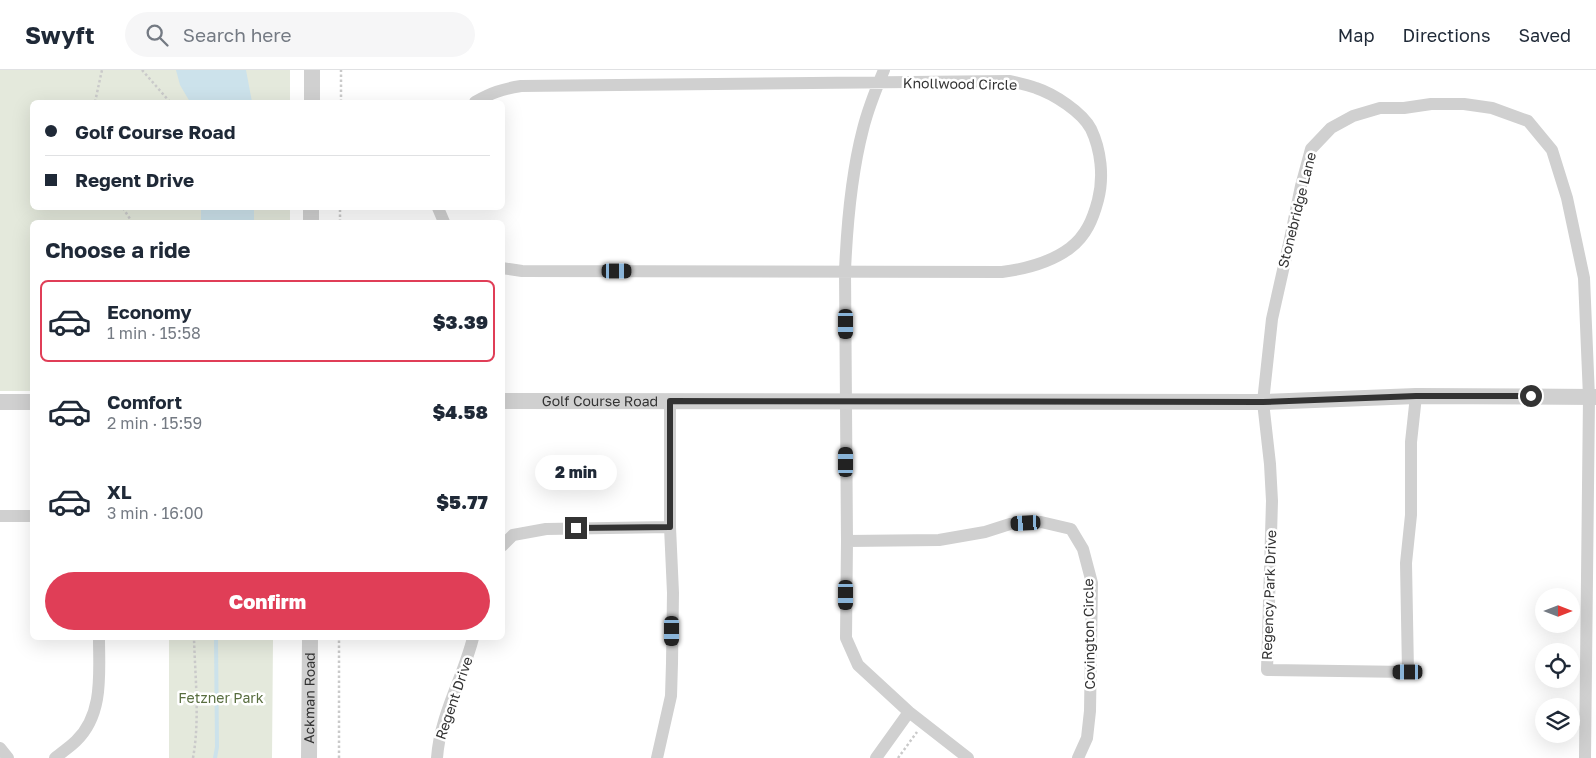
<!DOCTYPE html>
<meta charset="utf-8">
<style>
body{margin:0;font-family:"Golos Text",sans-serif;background:#f6f6f7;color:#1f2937;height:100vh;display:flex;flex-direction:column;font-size:19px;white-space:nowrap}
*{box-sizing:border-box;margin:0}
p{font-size:16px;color:#747a83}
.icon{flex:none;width:28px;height:28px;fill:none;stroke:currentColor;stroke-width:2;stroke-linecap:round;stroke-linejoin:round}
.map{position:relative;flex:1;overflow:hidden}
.drawer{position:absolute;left:30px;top:150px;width:475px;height:420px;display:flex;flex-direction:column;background:#fff;border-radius:8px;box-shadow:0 5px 20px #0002}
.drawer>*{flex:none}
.top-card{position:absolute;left:30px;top:30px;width:475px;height:110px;border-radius:8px;box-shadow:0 5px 20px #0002;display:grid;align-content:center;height:110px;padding:0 15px;background:#fff}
.needle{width:32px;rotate:90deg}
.tools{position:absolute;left:1535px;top:518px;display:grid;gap:10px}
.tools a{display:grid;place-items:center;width:45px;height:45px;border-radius:50%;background:#fff;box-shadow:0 5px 20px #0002;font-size:25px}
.end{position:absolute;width:22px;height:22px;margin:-11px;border:6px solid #333;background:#fff;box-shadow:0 0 0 2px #fff}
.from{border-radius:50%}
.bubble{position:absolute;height:35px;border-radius:18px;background:#fff;box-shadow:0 5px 20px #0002;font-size:16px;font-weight:800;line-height:35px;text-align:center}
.car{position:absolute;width:15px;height:30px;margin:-15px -8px;border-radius:6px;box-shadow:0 0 4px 1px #0007;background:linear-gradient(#222 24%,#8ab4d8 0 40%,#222 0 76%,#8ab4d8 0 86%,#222 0)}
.top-card b{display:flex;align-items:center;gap:18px;height:48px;font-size:19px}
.top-card b+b{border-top:1px solid #e0e1e3}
.top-card i{width:12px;height:12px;background:#1f2937}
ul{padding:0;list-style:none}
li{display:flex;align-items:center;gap:15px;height:82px;margin:0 10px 8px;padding:0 5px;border:2px solid transparent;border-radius:8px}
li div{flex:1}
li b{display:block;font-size:19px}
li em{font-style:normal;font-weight:800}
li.current{border-color:#e03e57}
li>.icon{width:45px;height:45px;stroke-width:1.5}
h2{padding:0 15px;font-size:22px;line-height:60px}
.cta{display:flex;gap:10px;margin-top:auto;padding:10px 15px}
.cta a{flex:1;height:58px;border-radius:30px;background:#e03e57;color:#fff;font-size:20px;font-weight:800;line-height:58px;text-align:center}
header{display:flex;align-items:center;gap:30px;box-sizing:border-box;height:70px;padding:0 25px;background:#fff;border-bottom:1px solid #e0e1e3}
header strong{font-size:24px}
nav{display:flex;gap:28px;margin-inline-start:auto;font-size:18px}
.search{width:350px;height:45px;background:#f6f6f7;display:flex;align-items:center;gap:12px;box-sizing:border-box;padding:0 18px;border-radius:28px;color:#747a83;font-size:19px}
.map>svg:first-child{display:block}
.green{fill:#e4e9dc}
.water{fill:#cce2eb}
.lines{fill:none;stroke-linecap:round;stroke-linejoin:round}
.stream{stroke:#cce2eb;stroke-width:4}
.path{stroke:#cacaca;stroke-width:2.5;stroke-dasharray:2.5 2.5;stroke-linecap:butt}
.minor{stroke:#d0d0d0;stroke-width:12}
.tertiary{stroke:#d0d0d0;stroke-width:16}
.route{stroke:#333;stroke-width:6}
.labels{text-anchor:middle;stroke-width:5;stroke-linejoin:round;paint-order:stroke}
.street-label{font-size:14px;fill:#333;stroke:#fff}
.park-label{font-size:14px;fill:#596e40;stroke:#fff}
</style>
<header>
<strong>Swyft</strong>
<div class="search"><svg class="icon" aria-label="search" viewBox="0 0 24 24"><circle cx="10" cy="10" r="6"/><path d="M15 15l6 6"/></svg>Search here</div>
<nav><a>Map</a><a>Directions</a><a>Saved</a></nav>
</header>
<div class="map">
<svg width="1596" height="688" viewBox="0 0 1596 688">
<rect width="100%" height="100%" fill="#fff"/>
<path class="green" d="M0,0H290V32H32V138H290V152H32V321H0Z
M169,568H273L272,688H169Z"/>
<path class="water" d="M176,0H246L252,32H190L180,15Z
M201,138H254V152H201Z"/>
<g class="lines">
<path class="stream" d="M215,688L217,677L216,568"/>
<path class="path" d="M142,0L170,32
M95,32L102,0
M341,32V0
M123,138L132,152
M340,152V138
M193,688C200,650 195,606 194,568
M339,688V568
M898,688L917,662"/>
<path class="minor" d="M884,0C876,19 868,39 863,59C851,105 847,153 845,201L847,471L846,568L858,595L909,642L968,688
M475,32C491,23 502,19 521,16L1010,11C1019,13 1028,15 1036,18C1054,24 1082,42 1091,59C1101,80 1104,107 1098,130C1093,149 1086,166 1070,178C1050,193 1025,199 1002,202L522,201L502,198
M438,138L444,152
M1416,326L1411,372V445L1406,493L1408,602L1267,600L1272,431L1270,394L1263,332L1272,249L1290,169L1301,116L1311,79L1331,58L1353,46L1380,38H1404L1431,34H1464L1492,38L1528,51L1552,80L1567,128L1584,208L1589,327L1585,688
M0,446H32
M847,471L939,470L985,462L1010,454L1041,452L1071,459L1083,479L1092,513L1090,641L1087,668L1078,688
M502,476L513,465L546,459L670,457
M0,678L8,688
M55,688C62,682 70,677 76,671C104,644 99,603 99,568
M437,688C440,645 463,608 473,568
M657,688L671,626L672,593L673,523L670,457V331
M876,688L909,642"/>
<g class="tertiary">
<path d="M312,32V0"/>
<path d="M311,152V138"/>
<path id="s1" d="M502,331L1263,332L1416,326L1596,327"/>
<path d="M0,332H32"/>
<path id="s2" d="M309,688L310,568"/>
</g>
</g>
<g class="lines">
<path class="route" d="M576,458L670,457V331L1263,332L1416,326H1531"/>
</g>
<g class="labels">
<g class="street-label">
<text transform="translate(960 14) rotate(1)" y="5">Knollwood Circle</text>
<text transform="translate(1297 140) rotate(-76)" y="5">Stonebridge Lane</text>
<text dy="5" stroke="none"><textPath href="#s1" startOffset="98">Golf Course Road</textPath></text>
<text transform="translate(1269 525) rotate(-88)" y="5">Regency Park Drive</text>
<text transform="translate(1089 564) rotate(-91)" y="5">Covington Circle</text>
<text dy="5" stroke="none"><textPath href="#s2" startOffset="60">Ackman Road</textPath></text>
<text transform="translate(454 628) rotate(-71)" y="5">Regent Drive</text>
</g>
<g class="park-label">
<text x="221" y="633">Fetzner Park</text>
</g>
</g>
</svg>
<div class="tools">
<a><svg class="needle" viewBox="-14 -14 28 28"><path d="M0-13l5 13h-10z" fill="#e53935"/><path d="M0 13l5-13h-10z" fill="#747a83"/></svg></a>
<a><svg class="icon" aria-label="locate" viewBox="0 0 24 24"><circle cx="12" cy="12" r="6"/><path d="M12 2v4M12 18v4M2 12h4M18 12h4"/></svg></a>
<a><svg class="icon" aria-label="layers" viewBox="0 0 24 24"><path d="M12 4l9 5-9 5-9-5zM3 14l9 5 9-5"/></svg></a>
</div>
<i class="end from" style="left:1531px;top:326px"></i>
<i class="end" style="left:576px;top:458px"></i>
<div class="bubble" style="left:535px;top:385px;width:82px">2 min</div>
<i class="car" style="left:617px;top:201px;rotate:90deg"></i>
<i class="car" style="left:846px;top:254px;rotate:180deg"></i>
<i class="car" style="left:846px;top:392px;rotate:0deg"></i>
<i class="car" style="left:1026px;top:453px;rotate:267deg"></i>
<i class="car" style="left:846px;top:525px;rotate:180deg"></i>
<i class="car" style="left:672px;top:561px;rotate:180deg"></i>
<i class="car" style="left:1408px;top:602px;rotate:270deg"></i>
<div class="top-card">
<b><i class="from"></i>Golf Course Road</b>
<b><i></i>Regent Drive</b>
</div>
<section class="drawer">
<h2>Choose a ride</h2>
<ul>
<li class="current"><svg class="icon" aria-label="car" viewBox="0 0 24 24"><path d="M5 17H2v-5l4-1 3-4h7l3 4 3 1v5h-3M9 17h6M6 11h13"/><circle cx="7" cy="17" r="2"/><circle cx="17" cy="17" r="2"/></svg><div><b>Economy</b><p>1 min · 15:58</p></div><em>$3.39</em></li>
<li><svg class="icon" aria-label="car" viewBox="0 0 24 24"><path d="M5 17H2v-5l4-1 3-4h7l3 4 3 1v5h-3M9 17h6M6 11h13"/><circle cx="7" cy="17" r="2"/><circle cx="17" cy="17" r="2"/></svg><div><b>Comfort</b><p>2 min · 15:59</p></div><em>$4.58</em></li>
<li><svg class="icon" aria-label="car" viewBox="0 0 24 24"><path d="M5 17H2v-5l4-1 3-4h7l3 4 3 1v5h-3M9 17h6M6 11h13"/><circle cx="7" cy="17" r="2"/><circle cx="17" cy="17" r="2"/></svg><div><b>XL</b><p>3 min · 16:00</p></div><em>$5.77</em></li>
</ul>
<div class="cta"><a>Confirm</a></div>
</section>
</div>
